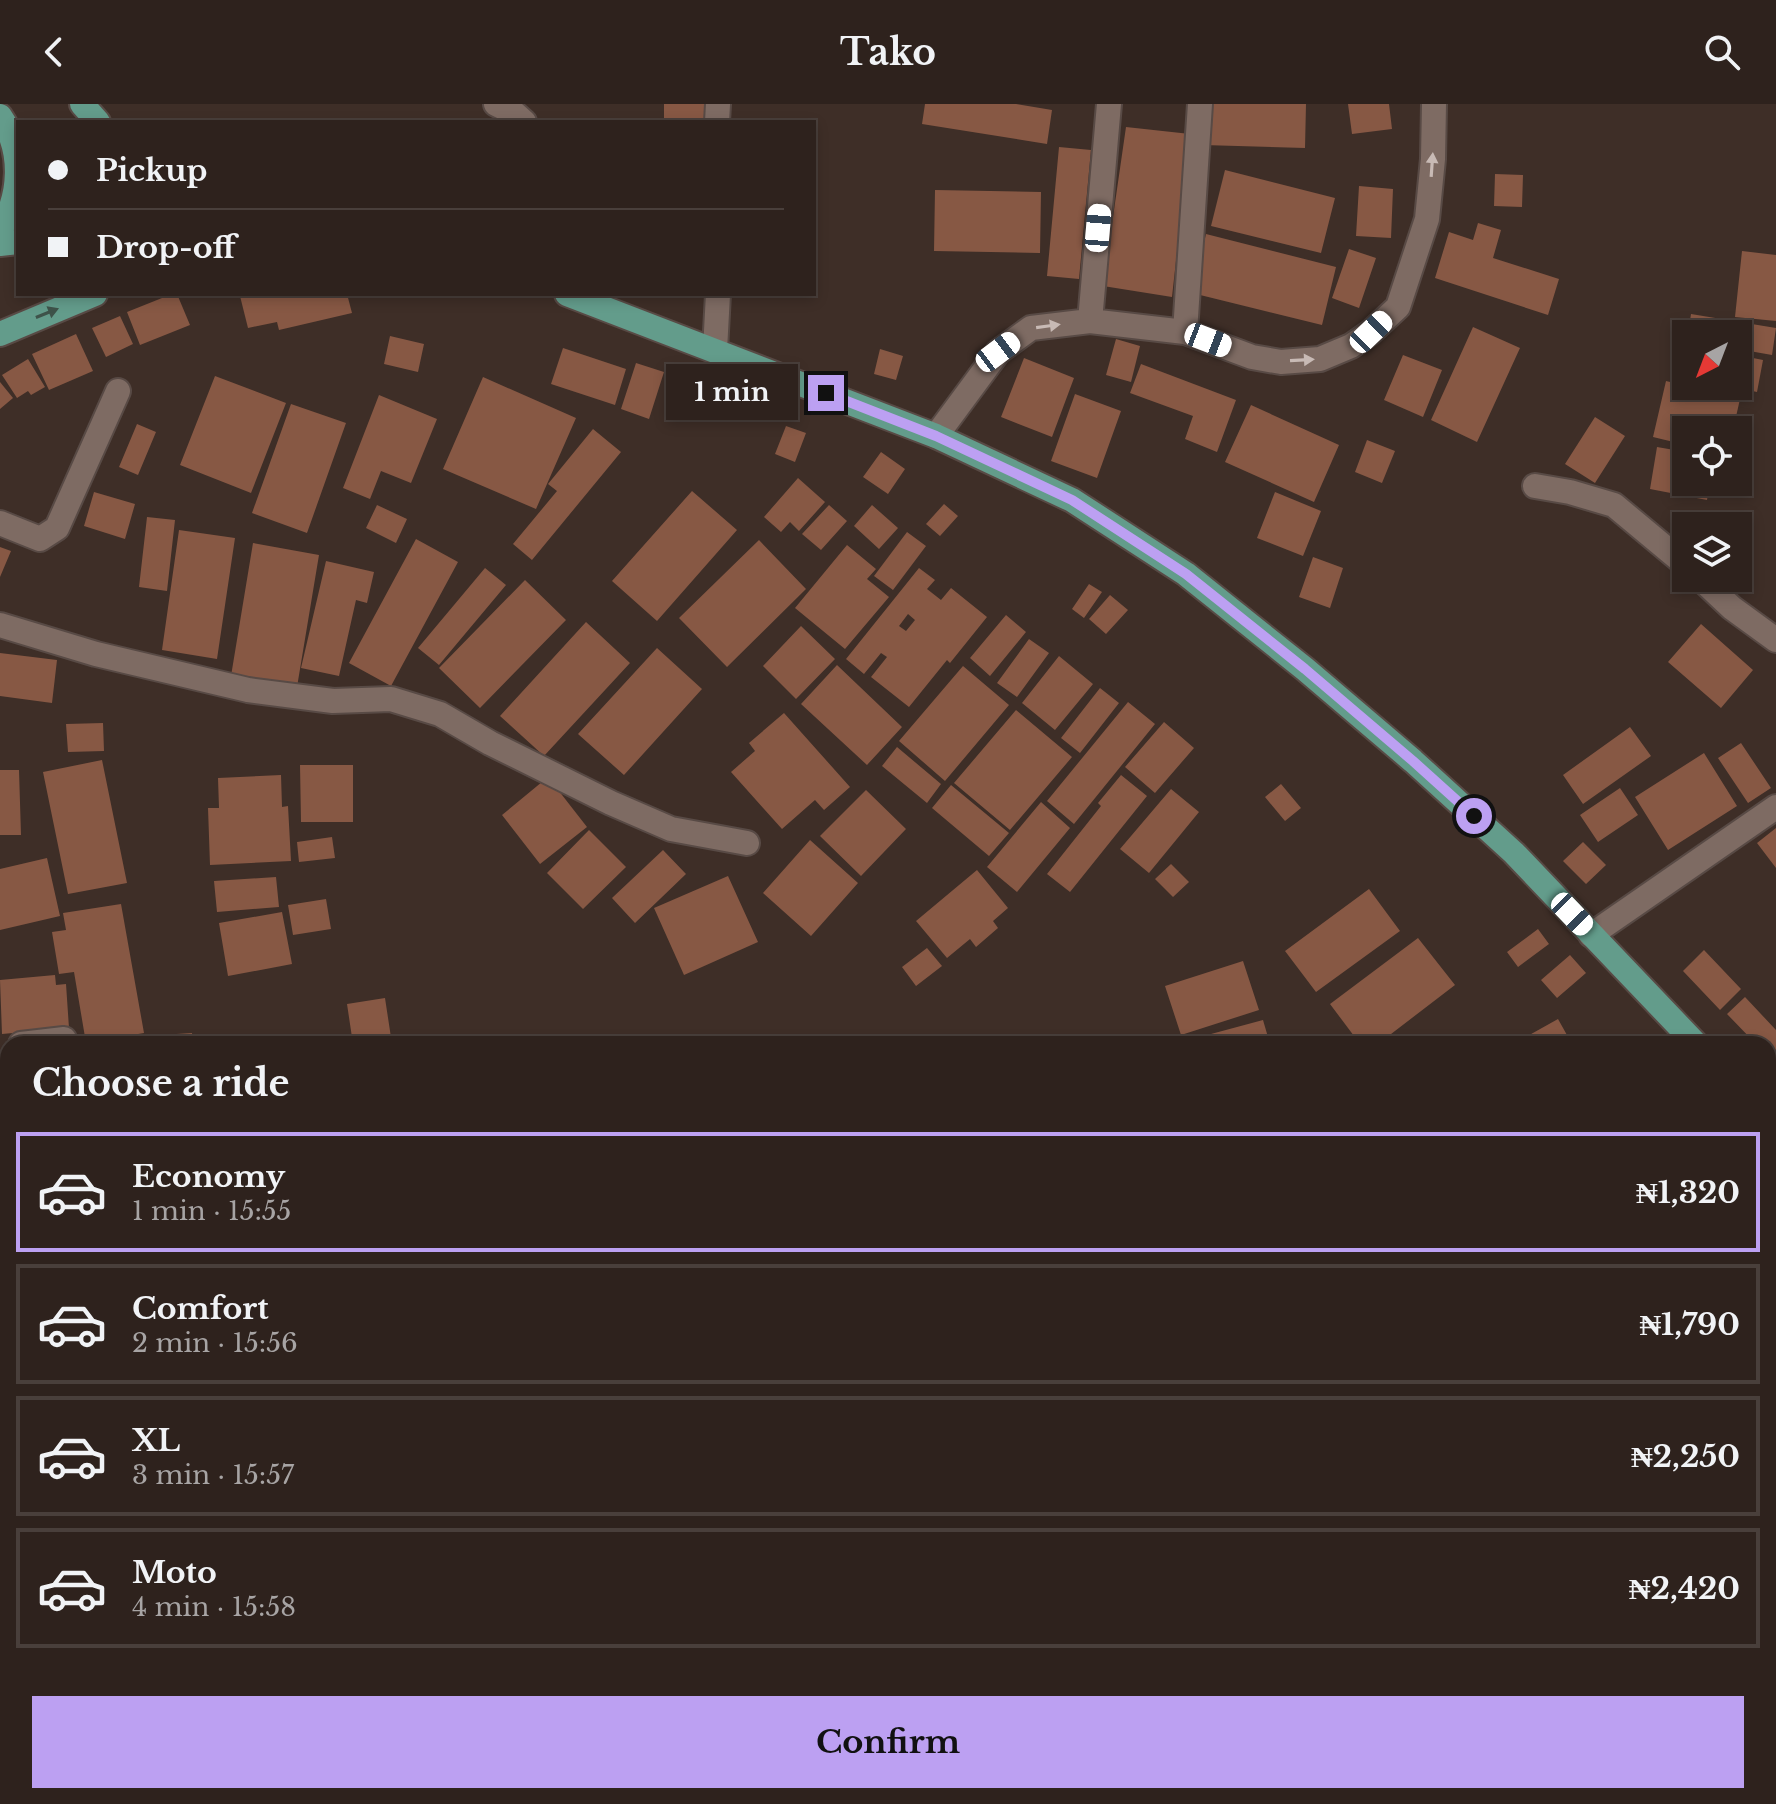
<!DOCTYPE html>
<meta charset="utf-8">
<style>
body{margin:0;font-family:"Libre Baskerville",serif;background:#3a2f2a;color:#f1f3f6;height:100vh;display:flex;flex-direction:column;font-size:30px;white-space:nowrap}
*{box-sizing:border-box;margin:0}
p{font-size:26px;color:#a7a4a4}
.icon{flex:none;width:44px;height:44px;fill:none;stroke:currentColor;stroke-width:2;stroke-linecap:round;stroke-linejoin:round}
.map{position:relative;flex:1;overflow:hidden}
.side{position:absolute;left:0px;top:932px;width:1776px;height:768px;display:flex;flex-direction:column;background:#2e221d;border-radius:24px 24px 0 0;box-shadow:0 4px 12px #0003,0 0 0 2px #493f3b}
.side>*{flex:none}
.top-card{position:absolute;left:16px;top:16px;width:800px;height:176px;border-radius:0px;box-shadow:0 4px 12px #0003,0 0 0 2px #493f3b;display:grid;align-content:center;height:176px;padding:0 32px;background:#2e221d}
.needle{width:52px;rotate:222deg}
.tools{position:absolute;left:1672px;top:216px;display:grid;gap:16px}
.tools a{display:grid;place-items:center;width:80px;height:80px;border-radius:0px;background:#2e221d;box-shadow:0 4px 12px #0003,0 0 0 2px #493f3b;font-size:40px}
.end{position:absolute;width:36px;height:36px;margin:-18px;border:10px solid #bca0f2;background:#111;box-shadow:0 0 0 4px #111}
.from{border-radius:50%}
.bubble{position:absolute;height:56px;border-radius:0px;background:#2e221d;box-shadow:0 4px 12px #0003,0 0 0 2px #493f3b;font-size:26px;font-weight:800;line-height:56px;text-align:center}
.car{position:absolute;width:24px;height:48px;margin:-24px -12px;border-radius:10px;box-shadow:0 0 6px 2px #0007;background:linear-gradient(#fff 24%,#345 0 40%,#fff 0 76%,#345 0 86%,#fff 0)}
.top-card b{display:flex;align-items:center;gap:28px;height:76px;font-size:30px}
.top-card b+b{border-top:2px solid #493f3b}
.top-card i{width:20px;height:20px;background:#f1f3f6}
ul{padding:0;list-style:none}
li{display:flex;align-items:center;gap:24px;height:120px;margin:0 16px 12px;padding:0 16px;border:4px solid #493f3b;border-radius:0px}
li div{flex:1}
li b{display:block;font-size:30px}
li em{font-style:normal;font-weight:800}
li.on{border-color:#bca0f2}
li>.icon{width:72px;height:72px;stroke-width:1.5}
h2{padding:0 32px;font-size:36px;line-height:96px}
.primary-button{display:flex;gap:16px;margin-top:auto;padding:16px 32px}
.primary-button a{flex:1;height:92px;border-radius:0px;background:#bca0f2;color:#111;font-size:32px;font-weight:800;line-height:92px;text-align:center}
header{display:flex;justify-content:space-between;align-items:center;height:104px;padding:0 32px;background:#2e221d;font-size:36px;font-weight:800}
.map>svg:first-child{display:block}
.building{fill:#875844;fill-rule:evenodd}
.lines{fill:none;stroke-linecap:round;stroke-linejoin:round}
.minor-casing{stroke:#584a45;stroke-width:28}
.major-casing{stroke:#584a45;stroke-width:28}
.minor{stroke:#7e6b63;stroke-width:24}
.major{stroke:#639c8b;stroke-width:24}
.oneway{fill:#c8bab5}
.oneway2{fill:#3e534a}
.route{stroke:#bca0f2;stroke-width:10}
</style>
<header><svg class="icon" aria-label="back" viewBox="0 0 24 24"><path d="M15 5l-7 7 7 7"/></svg>Tako<svg class="icon" aria-label="search" viewBox="0 0 24 24"><circle cx="10" cy="10" r="6"/><path d="M15 15l6 6"/></svg></header>
<div class="map">
<svg width="1776" height="1700" viewBox="0 0 1776 1700">
<rect width="100%" height="100%" fill="#3e2e27"/>
<path class="building" d="M664,0H709L708,18H664Z
M925,0H1016L1052,6L1047,40L922,20Z
M1204,0H1306L1305,44L1203,41Z
M1348,0H1389L1392,25L1352,30Z
M1126,23L1190,30L1172,193L1103,182Z
M1059,43L1091,46L1079,175L1047,172Z
M1225,66L1335,94L1321,149L1211,122Z
M1495,70L1523,71L1522,103L1494,102Z
M1359,82L1393,85L1391,134L1356,132Z
M935,86L1041,88L1040,149L934,147Z
M1478,119L1501,126L1493,154L1559,175L1548,211L1435,174L1449,128L1473,136Z
M1206,130L1336,163L1322,221L1192,189Z
M1349,145L1376,154L1359,204L1332,194Z
M1742,147L1776,151V217L1735,213Z
M172,190H177L190,221L140,241L127,208Z
M248,190H347L352,209L279,226L277,218L248,224L240,192Z
M1691,210L1776,224L1772,251L1738,245V230H1688Z
M120,212L133,240L106,253L92,224Z
M1473,223L1520,244L1477,338L1431,316Z
M76,230L93,267L49,286L32,250Z
M390,232L424,240L418,268L384,260Z
M1116,235L1140,242L1131,278L1106,271Z
M1676,239L1686,241V274L1670,271Z
M563,244L626,265L615,301L551,280Z
M880,245L903,252L896,276L874,270Z
M1403,251L1442,266L1423,313L1384,296Z
M1738,251L1763,256L1757,288L1738,284Z
M1024,254L1074,274L1052,333L1001,313Z
M28,255L45,283L31,291L28,287L17,294L2,271Z
M636,259L664,268L649,315L621,305Z
M1141,260L1236,296L1217,348L1185,335L1193,312L1130,289Z
M215,272L286,299L251,389L180,361Z
M483,273L576,314L536,405L443,365Z
M1666,277L1740,295L1733,326H1686V341L1653,333Z
M0,278L13,294L0,305Z
M1075,290L1121,307L1097,374L1051,357Z
M379,291L437,315L411,379L381,367L370,395L343,384Z
M291,300L346,319L307,429L252,409Z
M1251,301L1339,341L1314,398L1225,358Z
M1595,313L1625,332L1595,379L1565,360Z
M137,320L156,328L138,371L119,363Z
M786,322L806,329L795,358L775,350Z
M593,325L621,348L532,456L513,440L557,387L548,380Z
M1367,336L1395,347L1382,379L1355,368Z
M1657,343L1686,348V378H1710L1707,396L1650,385Z
M881,348L905,365L888,390L863,373Z
M798,374L825,398L799,427L790,418L781,428L764,413Z
M692,387L737,426L657,517L612,477Z
M94,388L135,400L125,435L84,422Z
M1275,388L1321,407L1303,452L1257,434Z
M944,400L958,412L940,432L926,420Z
M377,401L407,415L396,439L366,424Z
M829,401L847,417L821,446L802,430Z
M872,401L898,424L879,445L854,422Z
M147,413L175,416L167,487L139,483Z
M179,426L235,434L217,555L162,546Z
M907,428L926,442L893,486L874,472Z
M416,435L458,458L391,582L349,559Z
M759,436L806,485L727,563L679,514Z
M253,439L319,451L297,583L231,572Z
M847,441L876,465L867,475L889,493L845,545L795,504Z
M0,443L11,447L0,473Z
M1313,453L1343,464L1330,504L1299,493Z
M326,457L374,468L367,499L356,496L339,572L301,564Z
M485,464L506,481L439,561L418,544Z
M919,464L935,476L927,485L941,496L951,484L987,513L950,559L947,556L909,603L871,573L887,553L881,549L864,570L846,555ZM908,510L915,516L906,527L899,522Z
M525,476L566,516L480,604L439,564Z
M1089,480L1102,488L1084,514L1072,505Z
M1110,491L1128,506L1106,530L1089,515Z
M1006,511L1026,528L990,572L970,554Z
M586,518L630,559L544,652L500,612Z
M1701,520L1753,566L1721,604L1668,558Z
M801,522L835,555L796,595L763,562Z
M1029,535L1049,549L1017,593L997,579Z
M657,544L702,585L624,671L578,630Z
M0,549L57,556L52,599L0,592Z
M1059,552L1093,580L1055,626L1022,599Z
M837,561L902,623L867,661L801,600Z
M963,562L1009,601L945,677L899,637Z
M1100,584L1119,599L1080,649L1061,634Z
M1128,598L1155,620L1074,720L1047,697Z
M1016,606L1072,653L1010,726L954,679Z
M784,609L850,683L824,706L815,696L782,725L731,668L755,647L749,639Z
M1164,618L1194,644L1155,689L1125,663Z
M103,619L104,647L68,648L66,620Z
M1630,623L1651,652L1583,700L1563,671Z
M1741,639L1771,684L1748,699L1718,654Z
M897,643L941,680L927,699L882,662Z
M1704,649L1737,702L1668,746L1635,693Z
M102,656L127,779L68,790L43,668Z
M300,661H353V718H301Z
M0,666H19L21,731H0Z
M281,671L282,703L288,702L291,757L210,761L208,704H219L218,674Z
M1121,671L1147,692L1070,788L1047,770L1101,702L1098,699Z
M548,673L587,723L540,760L502,711Z
M1281,680L1301,704L1285,717L1265,693Z
M951,681L1009,729L989,752L932,704Z
M1620,684L1638,711L1598,738L1580,711Z
M1171,685L1199,708L1149,769L1120,745Z
M866,686L906,725L861,772L820,732Z
M1041,698L1070,724L1017,788L987,763Z
M1776,724V764L1757,739Z
M589,726L626,763L583,805L547,769Z
M332,733L335,754L299,758L297,738Z
M810,736L858,779L811,832L763,789Z
M1583,738L1606,761L1586,780L1563,757Z
M663,746L686,770L635,819L612,794Z
M47,754L60,812L0,826V765Z
M1171,760L1189,778L1173,793L1155,775Z
M977,766L1008,804L993,817L998,824L976,843L970,835L947,854L916,817Z
M728,772L758,838L684,871L654,804Z
M276,773L279,803L217,808L214,777Z
M1369,785L1400,827L1316,888L1285,847Z
M326,795L331,825L293,831L288,801Z
M121,800L144,929L86,939L74,868L59,870L52,828L66,826L63,809Z
M282,808L292,860L228,872L219,819Z
M1538,825L1549,840L1518,863L1507,848Z
M1418,834L1455,881L1378,940H1360L1330,900Z
M927,844L942,862L916,882L902,863Z
M1704,846L1741,885L1720,906L1683,867Z
M1570,851L1586,869L1557,894L1541,876Z
M1243,857L1259,906L1181,931L1165,882Z
M55,871L56,881L66,880L69,924L2,930L0,876Z
M1745,893L1776,926V961L1768,953V940H1756L1727,910Z
M385,894L392,940H353L347,900Z
M1558,915L1572,940H1528L1524,934Z
M1263,916L1270,940H1186L1185,937Z
M192,929L193,940H146L145,932Z
M1768,1231L1776,1239V1287L1768,1294Z
M8,1232V1297L0,1302V1237Z
M8,1311V1341L0,1326V1315Z
M0,1347L8,1360V1381L0,1387Z
M8,1434V1511L0,1499V1440Z
M0,1525L8,1536V1566L0,1572Z
M8,1580V1670L0,1657V1585Z
M1776,1684V1700H1755L1753,1696L1768,1692V1688Z
M35,1692H55L64,1700H28Z
M68,1692H101L92,1700H76Z
M204,1692H277L281,1700H208Z
M299,1692H362L346,1700H303Z
M409,1692H540L543,1698L539,1700H395Z
M757,1692H780L787,1700H748Z
M789,1692H806L794,1700Z
M1593,1692H1612L1617,1700H1580Z
M1674,1692H1706L1690,1700H1678Z"/>
<g class="lines">
<g class="minor-casing">
<path id="minor" d="M496,0L514,9L524,18
M717,18L718,0
M1090,217L1109,0
M1185,228L1200,0
M715,246L718,190
M936,332L998,248L1031,224L1090,217L1185,228L1252,253L1281,258L1320,255L1351,242L1371,228L1398,203L1427,115L1433,55L1434,0
M1535,382L1570,388L1614,401L1686,461
M0,419L40,435L57,424L118,287
M1700,474L1732,504L1776,536
M0,521L96,550L248,586L333,597L391,595L440,610L490,639L611,699L671,725L747,739
M1591,831L1776,703
M21,940L64,935
M1768,1152L1776,1161
M0,1416L8,1410
M577,1692L581,1700
M637,1700L666,1692
M716,1700L721,1692"/>
</g>
<g class="major-casing">
<path id="major" d="M82,0L98,18
M0,12C24,47 21,92 0,126
M0,140L18,138
M567,190L936,332L1072,396L1186,470L1305,565L1413,657L1514,749L1696,940
M0,230L95,190
M1768,1034L1776,1043"/>
</g>
<use href="#minor" class="minor"/>
<use href="#major" class="major"/>
</g>
<defs><path id="oneway-solid" d="M-6-.8H1V-3.2L6.5 0L1 3.2V.8H-6Z" transform="scale(2)"/></defs>
<g class="oneway">
<use href="#oneway-solid" transform="translate(1432 61) rotate(-86)"/>
<use href="#oneway-solid" transform="translate(1048 222) rotate(-8)"/>
<use href="#oneway-solid" transform="translate(1302 256) rotate(-3)"/>
</g>
<use class="oneway2" href="#oneway-solid" transform="translate(47 209) rotate(-22)"/>
<g class="lines">
<path class="route" d="M826,289L936,332L1072,396L1186,470L1305,565L1413,657L1474,712"/>
</g>
</svg>
<div class="tools">
<a><svg class="needle" viewBox="-14 -14 28 28"><path d="M0-13l5 13h-10z" fill="#e53935"/><path d="M0 13l5-13h-10z" fill="#a7a4a4"/></svg></a>
<a><svg class="icon" aria-label="locate" viewBox="0 0 24 24"><circle cx="12" cy="12" r="6"/><path d="M12 2v4M12 18v4M2 12h4M18 12h4"/></svg></a>
<a><svg class="icon" aria-label="layers" viewBox="0 0 24 24"><path d="M12 4l9 5-9 5-9-5zM3 14l9 5 9-5"/></svg></a>
</div>
<i class="end from" style="left:1474px;top:712px"></i>
<i class="end" style="left:826px;top:289px"></i>
<div class="bubble" style="left:666px;top:260px;width:132px">1 min</div>
<i class="car" style="left:1098px;top:124px;rotate:5deg"></i>
<i class="car" style="left:1371px;top:228px;rotate:46deg"></i>
<i class="car" style="left:1208px;top:236px;rotate:111deg"></i>
<i class="car" style="left:998px;top:248px;rotate:53deg"></i>
<i class="car" style="left:1572px;top:810px;rotate:136deg"></i>
<div class="top-card">
<b><i class="from"></i>Pickup</b>
<b><i></i>Drop-off</b>
</div>
<section class="side">
<h2>Choose a ride</h2>
<ul>
<li class="on"><svg class="icon" aria-label="car" viewBox="0 0 24 24"><path d="M5 17H2v-5l4-1 3-4h7l3 4 3 1v5h-3M9 17h6M6 11h13"/><circle cx="7" cy="17" r="2"/><circle cx="17" cy="17" r="2"/></svg><div><b>Economy</b><p>1 min · 15:55</p></div><em>₦1,320</em></li>
<li><svg class="icon" aria-label="car" viewBox="0 0 24 24"><path d="M5 17H2v-5l4-1 3-4h7l3 4 3 1v5h-3M9 17h6M6 11h13"/><circle cx="7" cy="17" r="2"/><circle cx="17" cy="17" r="2"/></svg><div><b>Comfort</b><p>2 min · 15:56</p></div><em>₦1,790</em></li>
<li><svg class="icon" aria-label="car" viewBox="0 0 24 24"><path d="M5 17H2v-5l4-1 3-4h7l3 4 3 1v5h-3M9 17h6M6 11h13"/><circle cx="7" cy="17" r="2"/><circle cx="17" cy="17" r="2"/></svg><div><b>XL</b><p>3 min · 15:57</p></div><em>₦2,250</em></li>
<li><svg class="icon" aria-label="car" viewBox="0 0 24 24"><path d="M5 17H2v-5l4-1 3-4h7l3 4 3 1v5h-3M9 17h6M6 11h13"/><circle cx="7" cy="17" r="2"/><circle cx="17" cy="17" r="2"/></svg><div><b>Moto</b><p>4 min · 15:58</p></div><em>₦2,420</em></li>
</ul>
<div class="primary-button"><a>Confirm</a></div>
</section>
</div>
